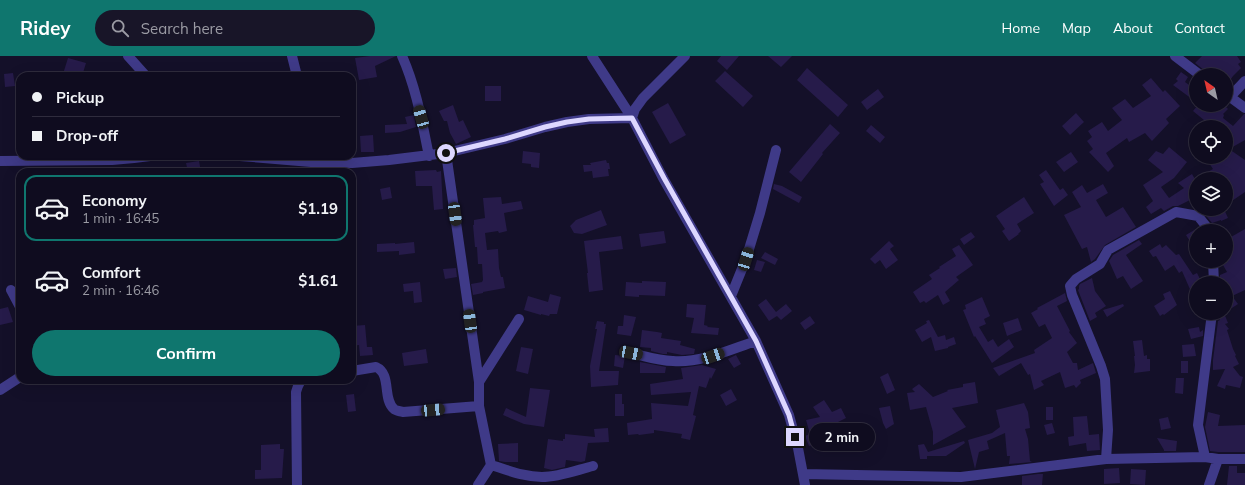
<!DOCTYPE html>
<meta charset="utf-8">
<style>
body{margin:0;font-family:Mulish,sans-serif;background:#181528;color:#f1f3f6;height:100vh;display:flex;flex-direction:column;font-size:15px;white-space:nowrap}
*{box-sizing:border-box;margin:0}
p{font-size:13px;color:#9b9ba4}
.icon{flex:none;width:22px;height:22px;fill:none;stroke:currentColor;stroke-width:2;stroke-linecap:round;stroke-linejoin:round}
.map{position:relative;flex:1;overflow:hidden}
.drawer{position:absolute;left:16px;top:112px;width:340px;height:216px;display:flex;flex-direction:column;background:#0f0c1f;border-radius:12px;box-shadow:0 4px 16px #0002,0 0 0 1px #2f2c3d}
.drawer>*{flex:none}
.guide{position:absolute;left:16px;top:16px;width:340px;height:88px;border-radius:12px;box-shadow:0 4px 16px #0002,0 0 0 1px #2f2c3d;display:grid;align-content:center;height:88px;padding:0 16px;background:#0f0c1f}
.needle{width:26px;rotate:326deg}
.buttons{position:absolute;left:1189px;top:12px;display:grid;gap:8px}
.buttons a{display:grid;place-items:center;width:44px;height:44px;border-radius:50%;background:#0f0c1f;box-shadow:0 4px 16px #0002,0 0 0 1px #2f2c3d;font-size:20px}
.end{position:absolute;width:18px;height:18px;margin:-9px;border:5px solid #ddd7ff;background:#111;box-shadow:0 0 0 2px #111}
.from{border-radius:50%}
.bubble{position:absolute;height:28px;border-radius:14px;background:#0f0c1f;box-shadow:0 4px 16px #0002,0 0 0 1px #2f2c3d;font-size:13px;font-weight:700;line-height:28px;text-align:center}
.car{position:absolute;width:12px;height:24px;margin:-12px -6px;border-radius:5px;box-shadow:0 0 3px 1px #0007;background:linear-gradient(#222 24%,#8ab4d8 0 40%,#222 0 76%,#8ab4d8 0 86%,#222 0)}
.guide b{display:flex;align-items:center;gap:14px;height:38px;font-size:15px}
.guide b+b{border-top:1px solid #2f2c3d}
.guide i{width:10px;height:10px;background:#f1f3f6}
ul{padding:7px 0 0;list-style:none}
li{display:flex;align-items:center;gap:12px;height:66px;margin:0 8px 6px;padding:0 8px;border:2px solid transparent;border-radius:12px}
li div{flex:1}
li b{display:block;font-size:15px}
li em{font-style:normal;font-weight:700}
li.active{border-color:#0f766e}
li>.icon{width:36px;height:36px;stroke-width:1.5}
.primary-button{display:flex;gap:8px;margin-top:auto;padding:8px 16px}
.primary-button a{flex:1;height:46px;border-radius:24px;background:#0f766e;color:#fff;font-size:16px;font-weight:700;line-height:46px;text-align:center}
header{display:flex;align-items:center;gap:24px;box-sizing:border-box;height:56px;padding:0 20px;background:#0f766e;color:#fff}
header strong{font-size:19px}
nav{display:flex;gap:22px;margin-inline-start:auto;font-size:14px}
.search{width:280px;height:36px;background:#181528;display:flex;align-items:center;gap:10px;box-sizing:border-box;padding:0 14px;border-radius:22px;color:#9b9ba4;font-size:15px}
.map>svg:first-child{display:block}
.building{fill:#261b4a}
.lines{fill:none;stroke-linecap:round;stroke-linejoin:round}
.minor{stroke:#3f3a88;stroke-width:10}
.route{stroke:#ddd7ff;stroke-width:5}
</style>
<header>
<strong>Ridey</strong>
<div class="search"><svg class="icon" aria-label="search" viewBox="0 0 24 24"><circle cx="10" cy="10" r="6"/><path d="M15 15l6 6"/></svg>Search here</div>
<nav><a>Home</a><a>Map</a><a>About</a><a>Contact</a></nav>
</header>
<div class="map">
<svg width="1245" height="429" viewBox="0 0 1245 429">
<rect width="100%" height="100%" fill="#141029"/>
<path class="building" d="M370,0H396L375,10L377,21L359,24L355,2Z
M721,0H739L727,14L717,5Z
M768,0H792L781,11Z
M1202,0H1237L1241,6L1238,8L1241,12L1233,20L1226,30V19H1206L1204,14L1195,7Z
M68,2L86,7L82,20H69L63,18Z
M807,12L848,49L838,61L797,24Z
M725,15L753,40L743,51L715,25Z
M1181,16L1188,21L1185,26L1196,34V38L1192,43L1173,29L1178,25L1176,23Z
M13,17L15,30L5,31L4,18Z
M1151,22L1163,36L1165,34L1180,50L1166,63L1169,67L1152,85L1145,77L1129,86L1127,82L1106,97L1114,110L1108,116L1089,96L1093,93L1087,85L1092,81L1088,75L1102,66L1108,75L1122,64L1112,52L1125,43L1133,52L1151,40L1142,29Z
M485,30H501V45H485Z
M878,33L884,41L867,54L861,46Z
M668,47L686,79L670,88L652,56Z
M453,49L459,66L463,64L471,81L456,88L450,77L447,65H444L439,55Z
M1198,49H1224L1228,53L1223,58L1224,59L1223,62L1233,70L1244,58H1245V84L1229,93L1245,104V136L1226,149V123H1223L1221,120L1216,123H1195L1213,113L1209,107L1213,105L1210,101H1226V71H1214L1210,69L1193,55Z
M1076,57L1084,66L1070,79L1062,70Z
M414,59L416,71L400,76L385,77V69L407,68L405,61Z
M830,68L840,77L822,97L823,98L801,126L789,116Z
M871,69L885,81L880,87L866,75Z
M373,79L374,96H361L360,80Z
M1169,91L1187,106L1174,122L1161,131L1169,142L1184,132L1178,127L1192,118L1196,125V141L1178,150H1173L1164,155L1161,152L1151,158L1146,151L1153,145L1143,129L1163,116L1148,104L1156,95L1163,98Z
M523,95L540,97L539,112L531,111V108L522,107Z
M1071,96L1078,106L1064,116L1056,106Z
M606,104L607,107H609L610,113H608L609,120L593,122L592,115L584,116L583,109H591L590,107Z
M199,105L201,116H188L186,107Z
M436,114L437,116L441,115L443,153L434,154L432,130H416L415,115Z
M1046,114L1060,134L1063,132L1068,139L1054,150L1040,128L1044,126L1039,119Z
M774,128L782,130L802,141L799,147L773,133Z
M1103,128L1108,137L1096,144L1106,161L1123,151L1136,171L1105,189L1095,203L1091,206L1087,191L1082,193L1064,159L1081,151L1072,136L1082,129L1087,137Z
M390,131L392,142L382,144L380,133Z
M501,141L502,148L521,145L523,153L504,157L507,175L499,177L498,175L485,177L487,194L498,193L499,212L501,221H503L505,232L483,236V237L473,239L471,228L482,226L483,224L482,208H478L477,191H475L473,169H474V164L485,162L483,142Z
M1024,141L1034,157L1017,168L1021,175L1018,178H1019L1009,185L1002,175L1005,173L996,160Z
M1213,153V156L1220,153H1224L1228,162L1221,165V164L1212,167L1203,156Z
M601,154L607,169L582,178L574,177L570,170L576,164Z
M1226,172L1231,181L1245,173V234L1232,240L1238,248L1232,252L1226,243V227H1220V219L1227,216L1223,209L1226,207Z
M1196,173V195L1186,179Z
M664,175L666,187L641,191L639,178Z
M971,176L975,181L964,189L960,183Z
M621,180L623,193L599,196L603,234L589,236L587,217H588L584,185Z
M1139,184L1142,188L1126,199L1143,225L1131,233L1123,220L1117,223L1109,205L1113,199Z
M889,185L894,190L890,193L898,204L886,213L880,204L875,208L870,203Z
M414,186L415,197L399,199V195L377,196V188L395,187V188Z
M1160,188L1162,192L1166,189L1176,199L1179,198L1193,219L1197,217L1202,227H1196V247L1182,215L1179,217L1174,209L1165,215L1156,200L1153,201L1149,195Z
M959,189L973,209L956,221L959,224L945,236L950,245L943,249L938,239L926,247L924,245L920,247L913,236L932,223L929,219L940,212L939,211L956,200L952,193Z
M765,196L778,203L775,209L761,202Z
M757,204L765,206L761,216L754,214Z
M456,212L457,221L445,223L443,213Z
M1092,222L1095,235L1106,250L1095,257L1097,261L1090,265L1078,234L1079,233V230L1080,228Z
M642,225L666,226L665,240L639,239V241L625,240L626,226L642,227Z
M420,226L422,246L414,247L413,235L404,236L403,228Z
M1170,235L1177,249L1164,259L1163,258L1160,260L1154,250L1165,243L1163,238Z
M1065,237L1067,245L1057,250L1070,275L1069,276L1077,287L1067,296L1073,307H1077L1078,314L1093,307L1096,317L1080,324L1081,327L1076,332L1074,329L1065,332L1060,316L1041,325L1044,329L1034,334L1030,318L1028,319L1021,307L999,320L993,312L1035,297L1034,294L1052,282L1045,268L1039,271L1031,257L1038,253L1037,252Z
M550,238L561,241L557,258H550L549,260L541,258V259L524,254L528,240L548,246Z
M982,241L990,260L984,263L986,268L979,271L988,286L993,283L998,291L1009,283L1014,291L992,307L975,280L974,281L963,254L966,253L965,249Z
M766,243L776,256L786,248L792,255L781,264L777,260L769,265L758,249Z
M687,248L706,249L704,269L708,270L707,271L719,272L718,279L691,277L694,262L686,261Z
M1123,248L1124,250L1107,261L1103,254Z
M8,251L13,266L0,269V253Z
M1218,257H1224L1228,267L1225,268L1229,273L1227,274L1233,293L1236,299L1235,300L1239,308L1233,311L1240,320L1243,321L1240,332L1226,329L1225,333L1217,330L1225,313L1213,314V304L1218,265L1220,264Z
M624,259L636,261L631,280L617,278L618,270H623Z
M810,260L815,267L805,274L800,267Z
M1018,262L1022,274L1007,280L1003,267Z
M929,264L938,281L945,279L946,284L954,281L956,288L948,291V292L935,295L931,281L922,286L915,274L927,267L926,265Z
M597,265L604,266V268H606L599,315H619L618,329L591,331L590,310L597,273H595Z
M365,269L367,291H372L373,299L360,300L359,289L352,290V270Z
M1199,271L1200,276L1203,274V280L1191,283L1188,273Z
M642,274L657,276L662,277L661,282L681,285L680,289L695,293L694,298L682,299L667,296V298H663L651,295V292L640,291Z
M1142,284L1144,300L1147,299V303H1150V315L1134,317L1135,309L1134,300H1135L1133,285Z
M1194,288L1196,300L1183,301L1182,289Z
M521,291L533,293L528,318L516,315Z
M426,293L428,307L404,310L402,297Z
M615,299L625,300L623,312L614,310Z
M736,299L741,308L734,312L728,303Z
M1181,305H1188V317H1181Z
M640,306L666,311L665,317H640Z
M702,309L716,313L711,323L710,321L706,332L699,330L693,359L696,360L690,384L681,382L682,378L654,374V377L639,379L638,378L628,379L627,367L652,363L651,347L688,350L691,336L651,339L650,328L683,323L681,312Z
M888,317L895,334L887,338L880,321Z
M1176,322H1184L1183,338L1175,337Z
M975,326L978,347L952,352L966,371L933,389V376L926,351L910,354L907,337L915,336L912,333L919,328L933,341L948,335L947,334L963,331V328Z
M530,332L550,334L544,371L524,368L503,359L506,352L526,361Z
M731,333L737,344L726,350L720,339Z
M354,338L356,355L348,356L346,339Z
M615,338H622V348H624V360H615Z
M824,344L832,356L841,352L846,362L824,373L831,392L824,395L821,386L809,390L805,380L810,378L806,364L820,361L813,351Z
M1024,347L1028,356L1030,372L1025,373L1028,383L1030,405L1032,406L1009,408L1010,400H1007L1005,377L987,385L989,393L979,396L975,413L968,384L992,377L1000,371L996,354Z
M890,350L894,368L886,373L883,367L879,352Z
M1046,351H1053V364H1046Z
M1208,356L1220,359L1218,370L1245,369V396H1218L1210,395L1205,371Z
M1087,360L1089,379L1099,378L1100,394L1087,395L1086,387L1069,390L1068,381L1074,380L1073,361Z
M1168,361L1171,372L1161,374L1159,363Z
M1052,367L1055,377L1047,379L1044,369Z
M608,372L609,386L588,387L585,405L581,406L566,404L565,411L552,414L544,412L548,383L563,385V383H565V378L595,381L594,373Z
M1157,382L1177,385L1176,395H1164V394Z
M964,385L965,387L946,400H927V403H920L918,389L924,388L928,396Z
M518,387V406H505L499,405L498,388Z
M280,388V393H284L282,422L255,423V414H261V389Z
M1229,410H1237V417H1245V429H1227Z
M1119,412L1120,427L1104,428V413Z
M1131,413L1146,414L1145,429L1130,428Z
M1038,418H1043L1042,429H1022V420Z"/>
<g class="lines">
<path class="minor" d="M128,0L146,20
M292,0L297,20
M402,0C416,31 422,66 429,100
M592,0L632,62L663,122L756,285L789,359L798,392L805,429
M1175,0L1200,19
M1226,38L1245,52
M1230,41L1245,25
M446,97L479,326V350L491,409L478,429
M240,100L311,106L352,107L389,104L446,97L505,83L545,71L567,66L589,63L632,62L635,53L643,42L685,0
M0,105L112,104L134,102L150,100
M1213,205L1214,227
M11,234L20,251
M731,240L746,203L760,157L776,94
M631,297C644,300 659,305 673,305C702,307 729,294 756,285
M352,315L376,311C392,318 382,343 394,353C396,355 400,355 403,356L479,350
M479,326L519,263
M0,334L20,321
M1205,401L1198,369L1212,257
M1106,403L1108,374L1105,323L1101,310L1072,239L1070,230L1076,223L1100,208L1108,194L1176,156L1198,160L1210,175
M491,409C508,414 524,421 542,421C559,421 577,414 593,410
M803,418L961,421L1106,403L1205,401L1218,403H1245
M297,429L296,336L298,330L301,324
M1209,429L1218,403"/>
</g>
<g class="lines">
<path class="route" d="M446,97L505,83L545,71L567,66L589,63L632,62L664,122L756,285L789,359L795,381"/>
</g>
</svg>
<div class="buttons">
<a><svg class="needle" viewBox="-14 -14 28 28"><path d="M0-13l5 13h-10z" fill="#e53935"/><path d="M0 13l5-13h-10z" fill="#9b9ba4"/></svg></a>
<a><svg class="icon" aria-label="locate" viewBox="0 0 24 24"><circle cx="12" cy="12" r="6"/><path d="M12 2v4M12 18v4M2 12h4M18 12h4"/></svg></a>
<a><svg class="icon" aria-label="layers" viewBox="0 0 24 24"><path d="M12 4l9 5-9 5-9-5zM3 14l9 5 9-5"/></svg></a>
<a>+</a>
<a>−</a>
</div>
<i class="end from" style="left:446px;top:97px"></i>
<i class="end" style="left:795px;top:381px"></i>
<div class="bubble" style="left:809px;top:367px;width:66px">2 min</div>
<i class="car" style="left:421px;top:61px;rotate:344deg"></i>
<i class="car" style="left:455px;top:158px;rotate:172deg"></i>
<i class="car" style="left:746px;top:203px;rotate:17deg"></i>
<i class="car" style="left:470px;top:265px;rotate:352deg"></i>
<i class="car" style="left:631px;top:297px;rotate:101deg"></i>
<i class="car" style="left:713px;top:300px;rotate:71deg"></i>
<i class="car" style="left:433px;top:354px;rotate:85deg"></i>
<div class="guide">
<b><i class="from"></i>Pickup</b>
<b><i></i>Drop-off</b>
</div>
<section class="drawer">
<ul>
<li class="active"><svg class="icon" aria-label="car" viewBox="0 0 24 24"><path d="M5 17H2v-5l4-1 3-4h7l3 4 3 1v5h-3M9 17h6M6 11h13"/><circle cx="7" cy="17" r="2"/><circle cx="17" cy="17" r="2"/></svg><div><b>Economy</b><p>1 min · 16:45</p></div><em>$1.19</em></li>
<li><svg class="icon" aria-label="car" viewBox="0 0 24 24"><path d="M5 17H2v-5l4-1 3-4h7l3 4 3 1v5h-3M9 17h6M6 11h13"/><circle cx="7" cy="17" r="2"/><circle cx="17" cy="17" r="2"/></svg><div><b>Comfort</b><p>2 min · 16:46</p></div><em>$1.61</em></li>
</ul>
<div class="primary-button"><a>Confirm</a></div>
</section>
</div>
